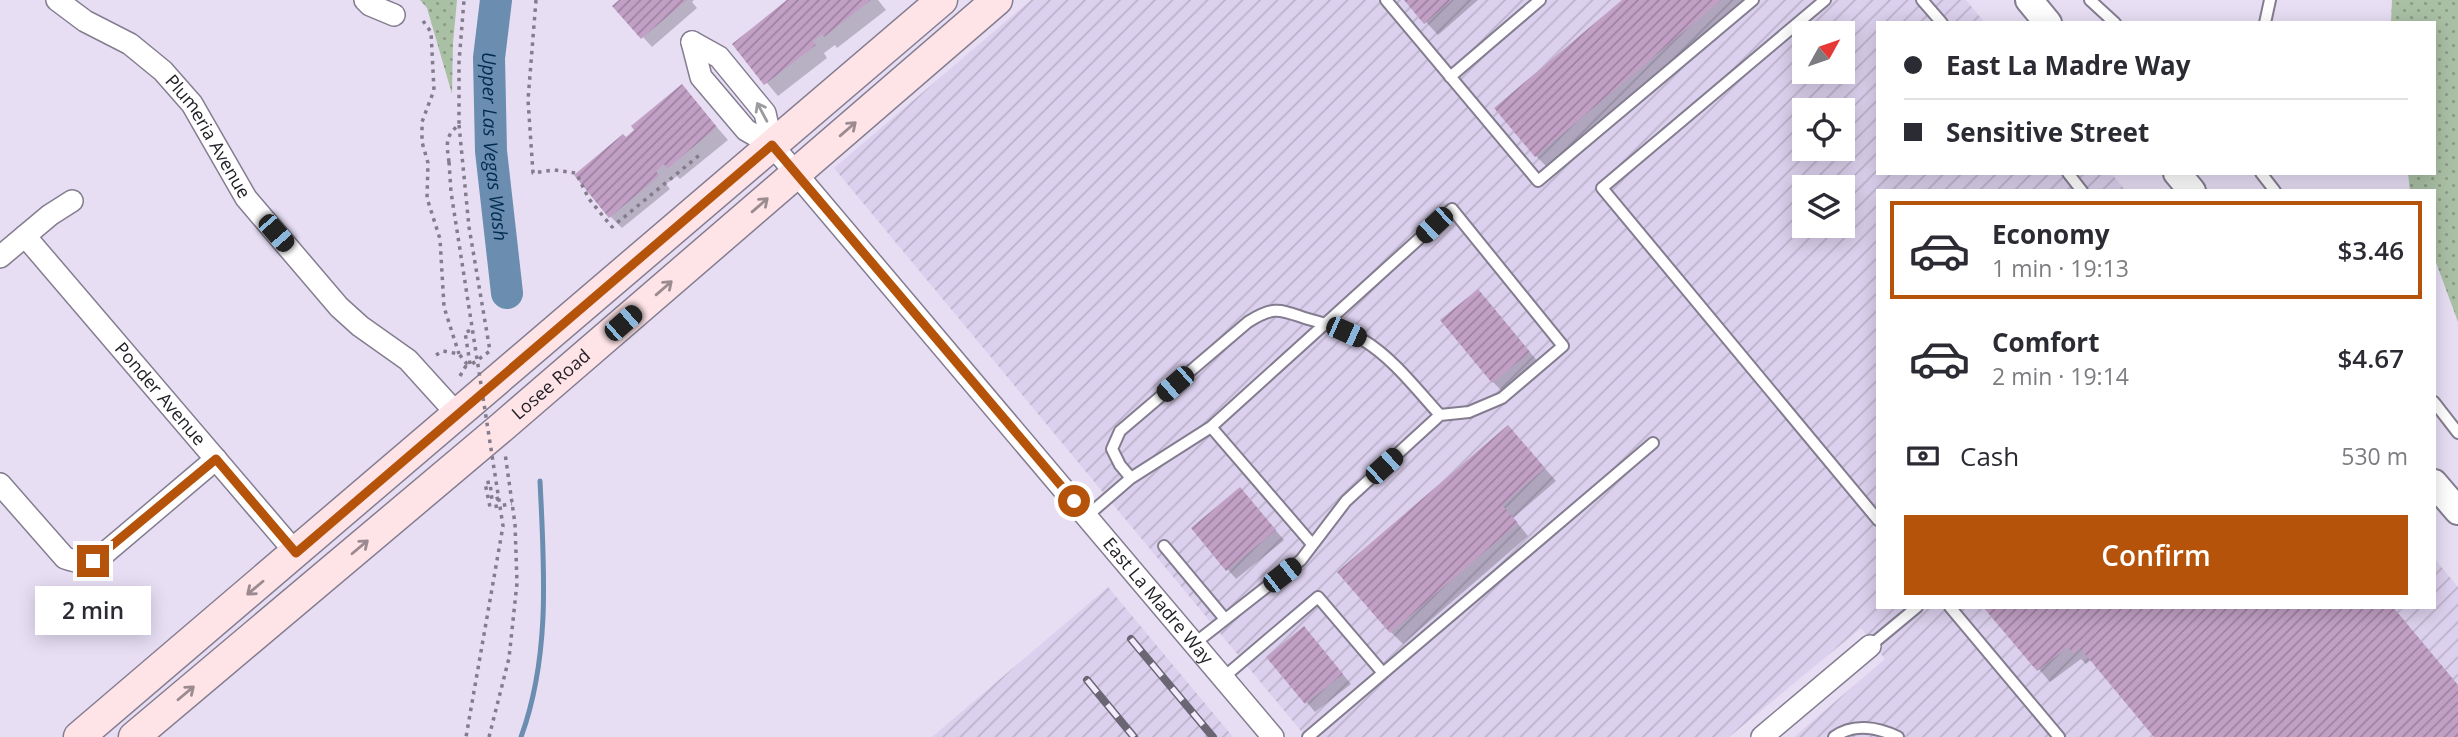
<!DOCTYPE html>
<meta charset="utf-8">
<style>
body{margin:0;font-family:"Open Sans",sans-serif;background:#f2f2f3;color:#2b2b33;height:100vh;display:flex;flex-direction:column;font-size:26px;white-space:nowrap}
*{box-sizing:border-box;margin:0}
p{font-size:23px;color:#7c7c81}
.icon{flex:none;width:38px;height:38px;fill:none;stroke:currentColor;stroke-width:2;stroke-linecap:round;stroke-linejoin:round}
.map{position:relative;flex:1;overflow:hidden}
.details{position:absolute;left:1876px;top:189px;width:560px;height:420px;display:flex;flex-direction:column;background:#fff;border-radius:0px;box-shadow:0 4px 18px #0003}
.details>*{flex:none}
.hud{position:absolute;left:1876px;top:21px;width:560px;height:154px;border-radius:0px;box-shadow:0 4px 18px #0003;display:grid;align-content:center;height:154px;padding:0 28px;background:#fff}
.needle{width:46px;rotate:50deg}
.tools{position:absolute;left:1792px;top:21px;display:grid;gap:14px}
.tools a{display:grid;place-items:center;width:63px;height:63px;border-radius:0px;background:#fff;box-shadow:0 4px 18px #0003;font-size:35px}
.end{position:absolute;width:32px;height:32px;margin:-16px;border:9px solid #b45309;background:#fff;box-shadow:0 0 0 4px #fff}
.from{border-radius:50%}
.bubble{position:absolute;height:49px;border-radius:0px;background:#fff;box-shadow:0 4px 18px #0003;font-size:23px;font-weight:600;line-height:49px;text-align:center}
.car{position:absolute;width:21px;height:42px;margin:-21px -10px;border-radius:9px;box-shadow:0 0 5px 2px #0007;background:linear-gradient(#222 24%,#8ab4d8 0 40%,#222 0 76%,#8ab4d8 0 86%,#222 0)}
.hud b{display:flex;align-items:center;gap:24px;height:66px;font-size:26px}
.hud b+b{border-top:2px solid #e1e1e2}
.hud i{width:18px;height:18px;background:#2b2b33}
ul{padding:12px 0 0;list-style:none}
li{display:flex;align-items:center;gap:21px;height:98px;margin:0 14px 10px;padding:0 14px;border:4px solid transparent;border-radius:0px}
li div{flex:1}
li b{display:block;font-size:26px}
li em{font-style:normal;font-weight:600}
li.current{border-color:#b45309}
li>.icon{width:63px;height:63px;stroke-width:1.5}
.pay{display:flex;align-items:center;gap:18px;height:77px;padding:0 28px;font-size:26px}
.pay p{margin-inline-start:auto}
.button{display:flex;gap:14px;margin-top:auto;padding:14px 28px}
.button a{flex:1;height:80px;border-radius:0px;background:#b45309;color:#fff;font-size:28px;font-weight:600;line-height:80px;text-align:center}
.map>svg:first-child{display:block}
.industrial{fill:url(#industrial-furrows);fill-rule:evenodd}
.green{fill:url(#green-dots)}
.shadow{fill:#0003}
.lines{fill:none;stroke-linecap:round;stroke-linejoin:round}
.stream{stroke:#6a8db0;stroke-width:5}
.river{stroke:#6a8db0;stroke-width:32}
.building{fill:url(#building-hatch)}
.service-casing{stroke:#847d90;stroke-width:14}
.minor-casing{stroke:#847d90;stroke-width:24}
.tertiary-casing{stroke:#847d90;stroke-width:30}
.secondary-casing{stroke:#847d90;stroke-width:33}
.path{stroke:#827c8b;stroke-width:3.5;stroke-dasharray:3.5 5;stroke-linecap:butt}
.service{stroke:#fff;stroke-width:10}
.minor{stroke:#fff;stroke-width:21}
.tertiary{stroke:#fff;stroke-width:26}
.secondary{stroke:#fee3e7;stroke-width:30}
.rail-casing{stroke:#6b6673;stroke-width:8}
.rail{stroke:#f3ecfe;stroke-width:5;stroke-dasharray:16;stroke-linecap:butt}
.path-bridge{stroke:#827c8b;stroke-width:3.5;stroke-dasharray:3.5 5;stroke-linecap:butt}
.oneway{stroke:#9c9b9e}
.oneway2{stroke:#9b8b91}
.route{stroke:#b45309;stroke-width:9}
.labels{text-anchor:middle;stroke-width:5;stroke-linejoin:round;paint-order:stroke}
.street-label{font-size:18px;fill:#232028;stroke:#f3ecfe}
.water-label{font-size:19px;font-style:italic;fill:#022c4e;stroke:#f3ecfe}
</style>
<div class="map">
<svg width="2458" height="737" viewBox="0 0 2458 737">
<defs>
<pattern id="industrial-furrows" width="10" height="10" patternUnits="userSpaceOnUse" patternTransform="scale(1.75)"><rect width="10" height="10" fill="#dbd0ed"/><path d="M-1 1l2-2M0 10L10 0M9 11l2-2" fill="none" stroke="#bcb2cb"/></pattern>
<pattern id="green-dots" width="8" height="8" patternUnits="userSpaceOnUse" patternTransform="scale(1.75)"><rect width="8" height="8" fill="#aac0a5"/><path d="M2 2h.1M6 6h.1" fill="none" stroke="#8a9c86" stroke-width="1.8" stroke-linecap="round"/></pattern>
<pattern id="building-hatch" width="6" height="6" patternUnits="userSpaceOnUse" patternTransform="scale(1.75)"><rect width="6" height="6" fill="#c2a0c6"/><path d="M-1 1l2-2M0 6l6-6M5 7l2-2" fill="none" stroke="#9d82a1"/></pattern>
</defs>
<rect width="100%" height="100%" fill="#e7def4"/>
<path class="industrial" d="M1031,0H1966L1985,23H1878V173H2111L2126,191H1878V607H2434V558L2458,587V737H1794L1885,659L1861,628L1729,737H1306L834,168ZM1804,33H1843V72H1804ZM1804,110H1843V149H1804ZM1804,187H1843V226H1804Z
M1108,587L1233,737H932Z"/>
<path class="green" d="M420,0H457L453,43L452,94L427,8Z
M2392,0H2458V322L2434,257V191H2410L2408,173H2434V23H2391Z"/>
<path class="shadow" d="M621,0H694L692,2L697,8L652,47L615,6Z
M787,0H878L886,10L837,48L835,45L824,53L827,58L778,96L734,44Z
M1406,0H1478L1438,35Z
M1625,0H1748L1548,168L1536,156Z
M682,87L728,140L680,179L677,176L666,184L670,189L622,228L610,216L626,139Z
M1487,300L1538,362L1502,391L1493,382Z
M1520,440L1556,481L1513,518L1528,536L1403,644L1391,632Z
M1240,489L1284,540L1236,579L1193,528Z
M1985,607L2458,685V737H2157L2092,659L2086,664L2081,659L2050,682Z
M1304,628L1351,684L1315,712L1269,657Z"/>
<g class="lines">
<path class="stream" d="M521,737C551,655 544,566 540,481"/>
<path class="river" id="s1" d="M496,0L489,58L491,151L507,293"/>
</g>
<path class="building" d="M619,0H687L641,39L612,6Z
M787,0H871L824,37L822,34L813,41L816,45L764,85L732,44Z
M1404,0H1452L1424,24Z
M1622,0H1721L1535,157L1494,108Z
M682,84L717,127L667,169L664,164L656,171L659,176L609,218L574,175L623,134L626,137L634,130L631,126Z
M1478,289L1530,352L1492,383L1440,320Z
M1508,425L1545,468L1502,505L1518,523L1390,633L1337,572Z
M1240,487L1276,530L1226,571L1191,528Z
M1983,607H2393L2458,685V737H2154L2080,648L2073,654L2068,647L2037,671Z
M1304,626L1343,674L1305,704L1266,657Z"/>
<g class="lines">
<g class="service-casing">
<path id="service" d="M1386,0L1538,181L1753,0
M1825,0L1602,188L1878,520
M1922,0L1942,23
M2090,0L2115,23
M2265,23L2270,0
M1450,77L1540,0
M2068,173L2082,191
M2261,173L2275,191
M2434,402L2458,433
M1131,478L1120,465L1112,449L1120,431L1248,322C1275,305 1280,310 1308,319C1327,324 1347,330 1363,340C1393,358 1417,390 1440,415
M1087,516L1131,478L1211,427
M1164,546L1225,619
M1950,607L2059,737
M1195,643L1301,560L1346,501L1440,415L1469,412L1502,398L1563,346L1452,209L1211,427L1312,544
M1870,646L1917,607
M1224,677L1318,597L1383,673
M1308,737L1653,443
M1834,737C1853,723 1877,727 1898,737"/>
</g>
<g class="minor-casing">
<g id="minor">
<path id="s2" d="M57,0L85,21L130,44L163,71L192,104L246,198L339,307L360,326L408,360L457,414"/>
<path d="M365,0L370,5L394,15"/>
<path id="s3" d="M692,42L701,77L746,130L772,145L1273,737"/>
<path d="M692,42L719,57L765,113L772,145"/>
<path id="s4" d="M25,236L296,553"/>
<path d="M0,257L50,215L72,201"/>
<path d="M0,484L65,558C82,564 90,563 105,553L216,459"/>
<path d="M1762,737L1870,646"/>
</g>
</g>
<g class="tertiary-casing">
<path id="tertiary" d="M2029,0L2048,23
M2177,173L2192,191
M2434,483L2458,511"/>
</g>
<g class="secondary-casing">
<g id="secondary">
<path d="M79,737L942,0"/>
<path id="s5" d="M134,737L502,427L997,0"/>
</g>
</g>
<path class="path" d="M536,0L528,100L533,173L554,170L576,173L589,199L612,227L702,153
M423,21L431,32L434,90L422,122V142L428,163L427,198L440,239L444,307L459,354
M459,125L469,227L490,351
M449,162C447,146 444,136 459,125V62L464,0
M436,355L443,351L459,354L467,364H472L490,351
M470,364L465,332L473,330
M460,376L467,364
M499,498L492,500L490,482L485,483L490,507L512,504
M489,737L509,658L517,583L515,524L505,453"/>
<use href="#service" class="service"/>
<use href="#minor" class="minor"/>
<use href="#tertiary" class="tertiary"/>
<use href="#secondary" class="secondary"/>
<g class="rail-casing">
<path id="rail" d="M1131,639L1213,737
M1087,680L1134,737"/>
</g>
<use href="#rail" class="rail"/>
<path class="path-bridge" d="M449,162L451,192L503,526L466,737"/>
</g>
<defs><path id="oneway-shaft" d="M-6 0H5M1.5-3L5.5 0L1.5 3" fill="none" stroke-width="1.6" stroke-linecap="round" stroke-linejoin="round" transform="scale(1.75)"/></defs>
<use class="oneway" href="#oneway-shaft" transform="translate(762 112) rotate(-118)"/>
<g class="oneway2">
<use href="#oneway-shaft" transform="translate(848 129) rotate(-41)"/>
<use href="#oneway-shaft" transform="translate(760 205) rotate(-41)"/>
<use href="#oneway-shaft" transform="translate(664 288) rotate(-41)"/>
<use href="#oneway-shaft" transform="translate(360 547) rotate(-40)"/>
<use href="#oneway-shaft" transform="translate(255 588) rotate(140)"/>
<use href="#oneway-shaft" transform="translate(186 693) rotate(-40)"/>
</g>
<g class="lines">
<path class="route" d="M93,561L216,459L296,553L772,145L1074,501"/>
</g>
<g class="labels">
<g class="street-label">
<text dy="6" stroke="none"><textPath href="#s2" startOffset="208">Plumeria Avenue</textPath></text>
<text dy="6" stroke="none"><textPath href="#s5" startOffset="546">Losee Road</textPath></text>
<text dy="6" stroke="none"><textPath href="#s4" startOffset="208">Ponder Avenue</textPath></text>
<text dy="6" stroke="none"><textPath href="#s3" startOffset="733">East La Madre Way</textPath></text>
</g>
<g class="water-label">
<text dy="7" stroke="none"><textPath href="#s1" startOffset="147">Upper Las Vegas Wash</textPath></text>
</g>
</g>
</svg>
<div class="tools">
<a><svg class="needle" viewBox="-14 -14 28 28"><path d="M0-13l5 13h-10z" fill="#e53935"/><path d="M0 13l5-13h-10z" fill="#7c7c81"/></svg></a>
<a><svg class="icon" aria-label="locate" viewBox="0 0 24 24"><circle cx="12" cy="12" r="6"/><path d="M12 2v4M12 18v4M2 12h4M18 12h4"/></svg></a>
<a><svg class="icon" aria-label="layers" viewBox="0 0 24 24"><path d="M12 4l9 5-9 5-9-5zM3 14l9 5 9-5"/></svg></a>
</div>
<i class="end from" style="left:1074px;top:501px"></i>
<i class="end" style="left:93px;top:561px"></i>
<div class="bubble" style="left:35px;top:586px;width:116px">2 min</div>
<i class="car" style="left:1434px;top:225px;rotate:227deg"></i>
<i class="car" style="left:276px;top:233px;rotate:139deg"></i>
<i class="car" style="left:623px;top:323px;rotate:49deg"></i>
<i class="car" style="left:1346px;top:332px;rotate:114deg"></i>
<i class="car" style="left:1175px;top:384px;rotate:229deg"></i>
<i class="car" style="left:1384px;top:466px;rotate:48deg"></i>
<i class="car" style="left:1282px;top:575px;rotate:52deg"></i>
<div class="hud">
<b><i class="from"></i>East La Madre Way</b>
<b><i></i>Sensitive Street</b>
</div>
<section class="details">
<ul>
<li class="current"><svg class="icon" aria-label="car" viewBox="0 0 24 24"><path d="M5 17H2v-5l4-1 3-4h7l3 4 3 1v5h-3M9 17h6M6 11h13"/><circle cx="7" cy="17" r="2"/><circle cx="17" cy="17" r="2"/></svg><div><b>Economy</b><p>1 min · 19:13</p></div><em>$3.46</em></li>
<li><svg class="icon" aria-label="car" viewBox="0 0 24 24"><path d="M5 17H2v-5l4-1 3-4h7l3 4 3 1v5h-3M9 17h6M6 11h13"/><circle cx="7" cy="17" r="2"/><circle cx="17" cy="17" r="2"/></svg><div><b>Comfort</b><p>2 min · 19:14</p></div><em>$4.67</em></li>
</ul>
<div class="pay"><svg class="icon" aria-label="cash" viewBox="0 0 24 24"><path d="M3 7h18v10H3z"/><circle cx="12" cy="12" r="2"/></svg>Cash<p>530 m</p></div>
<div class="button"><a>Confirm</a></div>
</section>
</div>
